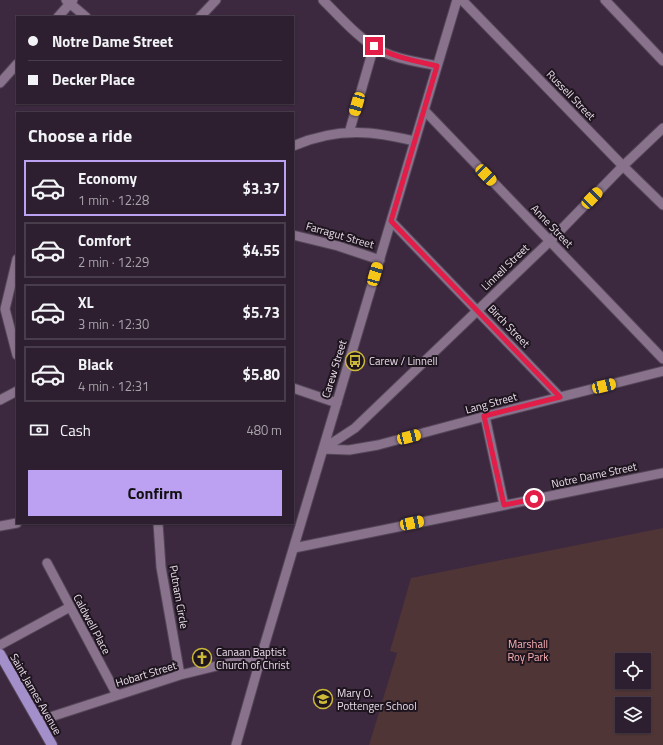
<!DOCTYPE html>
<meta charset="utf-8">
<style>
body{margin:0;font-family:"Titillium Web",sans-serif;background:#392c3b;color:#f1f3f6;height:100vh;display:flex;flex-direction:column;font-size:15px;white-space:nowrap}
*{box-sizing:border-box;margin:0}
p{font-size:13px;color:#a7a2aa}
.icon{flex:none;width:22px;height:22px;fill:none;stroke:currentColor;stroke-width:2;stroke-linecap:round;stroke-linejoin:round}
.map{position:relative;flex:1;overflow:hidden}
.panel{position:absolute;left:16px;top:112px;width:278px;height:412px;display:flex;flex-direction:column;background:#2d1f2f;border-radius:0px;box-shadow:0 1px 3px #0004,0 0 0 1px #483d4b}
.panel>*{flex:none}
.hud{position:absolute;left:16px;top:16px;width:278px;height:88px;border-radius:0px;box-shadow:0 1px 3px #0004,0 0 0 1px #483d4b;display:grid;align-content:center;height:88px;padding:0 12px;background:#2d1f2f}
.tools{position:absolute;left:615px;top:653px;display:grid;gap:8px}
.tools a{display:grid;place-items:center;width:36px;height:36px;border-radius:0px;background:#2d1f2f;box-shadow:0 1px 3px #0004,0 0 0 1px #483d4b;font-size:20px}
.end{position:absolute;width:18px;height:18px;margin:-9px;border:5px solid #e11d48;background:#fff;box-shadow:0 0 0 2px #fff}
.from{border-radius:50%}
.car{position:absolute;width:12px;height:24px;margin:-12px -6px;border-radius:5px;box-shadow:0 0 3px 1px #0007;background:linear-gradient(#f5c518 24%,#345 0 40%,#f5c518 0 76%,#345 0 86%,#f5c518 0)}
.hud b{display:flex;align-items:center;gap:14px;height:38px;font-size:15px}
.hud b+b{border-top:1px solid #483d4b}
.hud i{width:10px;height:10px;background:#f1f3f6}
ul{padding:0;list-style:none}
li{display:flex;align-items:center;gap:12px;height:56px;margin:0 8px 6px;padding:0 4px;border:2px solid #483d4b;border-radius:0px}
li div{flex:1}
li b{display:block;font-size:15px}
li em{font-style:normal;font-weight:700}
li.current{border-color:#bca0f2}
li>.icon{width:36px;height:36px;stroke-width:1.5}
h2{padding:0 12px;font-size:18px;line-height:48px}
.pay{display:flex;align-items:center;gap:10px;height:44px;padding:0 12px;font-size:15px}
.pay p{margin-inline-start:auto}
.primary-button{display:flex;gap:8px;margin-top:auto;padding:8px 12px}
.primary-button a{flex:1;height:46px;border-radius:0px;background:#bca0f2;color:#111;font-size:16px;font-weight:700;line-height:46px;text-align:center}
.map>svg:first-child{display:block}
.green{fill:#4f3536;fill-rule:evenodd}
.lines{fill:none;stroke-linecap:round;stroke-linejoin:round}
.minor-casing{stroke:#564659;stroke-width:11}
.major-casing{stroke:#564659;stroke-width:12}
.minor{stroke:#88728c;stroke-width:9}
.major{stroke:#a38fc9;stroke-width:10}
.route{stroke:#e11d48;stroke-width:5}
.labels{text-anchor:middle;stroke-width:4;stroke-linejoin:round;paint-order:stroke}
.street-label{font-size:11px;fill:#ebdeed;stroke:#1e151f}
.poi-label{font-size:11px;fill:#ebdeed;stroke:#1e151f;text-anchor:start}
.park-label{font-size:11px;fill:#f9b0b3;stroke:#1e151f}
</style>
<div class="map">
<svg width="663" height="745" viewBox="0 0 663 745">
<rect width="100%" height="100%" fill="#3c293f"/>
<path class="green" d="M663,528V745H369L397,653L390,651L411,578ZM622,660H644V682H622ZM622,704H644V726H622Z"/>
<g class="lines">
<g class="minor-casing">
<path id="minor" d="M66,0L86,17
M323,0C340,17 362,42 383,52C400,60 419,62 437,66
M462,0L623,166L663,205
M605,0L663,61
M58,17L73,0
M200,17L216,0
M0,83L17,64
M424,110L663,359
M349,133L374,46
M293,146C316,136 343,131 369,133C384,134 400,138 415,141
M391,221L560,397
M293,235L338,246L380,260
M17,259L5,309L17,355
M293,388L337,403
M0,400L17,391
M485,416L504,505
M323,449L355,428L550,241L623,166L663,128
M323,449L349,450L378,445L505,411L663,371
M158,523L161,567L180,675
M0,526L17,523
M294,548C417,522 540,499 663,473
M47,563L117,695
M0,645L70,607
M38,721L180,675L262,655
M236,745L263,650L457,0"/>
</g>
<g class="major-casing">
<path id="major" d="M0,654L52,745"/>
</g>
<use href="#minor" class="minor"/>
<use href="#major" class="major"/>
</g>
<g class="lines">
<path class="route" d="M374,46C393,57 415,61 437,66L391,221L560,397L484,416L504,505L534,499"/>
</g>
<defs>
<g id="bus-ring" transform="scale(1)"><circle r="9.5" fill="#1e151f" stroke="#cdb938" stroke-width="1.5"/><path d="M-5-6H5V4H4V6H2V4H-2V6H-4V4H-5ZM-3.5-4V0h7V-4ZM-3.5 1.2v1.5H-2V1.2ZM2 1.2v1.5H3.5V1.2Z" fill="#cdb938"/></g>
<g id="church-ring" transform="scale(1)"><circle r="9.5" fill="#1e151f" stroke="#cdb938" stroke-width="1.5"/><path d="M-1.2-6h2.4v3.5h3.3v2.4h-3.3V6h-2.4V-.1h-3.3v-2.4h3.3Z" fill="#cdb938"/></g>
<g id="school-ring" transform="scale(1)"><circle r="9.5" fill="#1e151f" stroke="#cdb938" stroke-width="1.5"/><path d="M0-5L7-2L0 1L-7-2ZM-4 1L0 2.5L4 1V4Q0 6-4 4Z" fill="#cdb938"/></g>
</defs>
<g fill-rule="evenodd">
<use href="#bus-ring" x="355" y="361"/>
<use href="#church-ring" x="202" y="658"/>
<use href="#school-ring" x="323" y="699"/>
</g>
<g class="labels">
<g class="street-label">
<text transform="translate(571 95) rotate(46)" y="4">Russell Street</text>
<text transform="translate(552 226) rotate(46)" y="4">Anne Street</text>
<text transform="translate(340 235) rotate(16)" y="4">Farragut Street</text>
<text transform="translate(505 267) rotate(-44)" y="4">Linnell Street</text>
<text transform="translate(509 326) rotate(46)" y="4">Birch Street</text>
<text transform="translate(334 369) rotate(-73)" y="4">Carew Street</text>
<text transform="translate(491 403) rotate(-15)" y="4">Lang Street</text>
<text transform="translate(594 475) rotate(-12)" y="4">Notre Dame Street</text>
<text transform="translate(179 597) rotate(80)" y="4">Putnam Circle</text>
<text transform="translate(92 624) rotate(62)" y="4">Caldwell Place</text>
<text transform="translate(146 674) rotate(-17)" y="4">Hobart Street</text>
<text transform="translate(36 694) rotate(60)" y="4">Saint James Avenue</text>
</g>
<g class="poi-label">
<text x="369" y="365">Carew / Linnell</text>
<text x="216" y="656">Canaan Baptist<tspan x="216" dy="13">Church of Christ</tspan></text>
<text x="337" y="697">Mary O.<tspan x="337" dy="13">Pottenger School</tspan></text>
</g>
<g class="park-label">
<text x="528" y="648">Marshall<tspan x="528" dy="13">Roy Park</tspan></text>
</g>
</g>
</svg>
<div class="tools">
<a><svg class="icon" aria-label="locate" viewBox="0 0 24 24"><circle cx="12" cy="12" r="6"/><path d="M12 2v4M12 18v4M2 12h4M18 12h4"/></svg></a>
<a><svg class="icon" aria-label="layers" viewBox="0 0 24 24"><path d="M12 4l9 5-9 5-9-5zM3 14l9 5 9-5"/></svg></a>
</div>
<i class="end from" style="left:534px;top:499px"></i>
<i class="end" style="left:374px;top:46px"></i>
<i class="car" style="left:357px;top:104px;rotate:196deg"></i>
<i class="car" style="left:486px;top:175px;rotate:136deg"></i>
<i class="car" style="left:592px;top:198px;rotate:44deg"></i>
<i class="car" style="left:375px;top:274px;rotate:16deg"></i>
<i class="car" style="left:604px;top:386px;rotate:76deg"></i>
<i class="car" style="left:409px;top:437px;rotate:75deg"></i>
<i class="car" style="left:412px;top:523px;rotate:78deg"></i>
<div class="hud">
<b><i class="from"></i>Notre Dame Street</b>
<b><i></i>Decker Place</b>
</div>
<section class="panel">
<h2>Choose a ride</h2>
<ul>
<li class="current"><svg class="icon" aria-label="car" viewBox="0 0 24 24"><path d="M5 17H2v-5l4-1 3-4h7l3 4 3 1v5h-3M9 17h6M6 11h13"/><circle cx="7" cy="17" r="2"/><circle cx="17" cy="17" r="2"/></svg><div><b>Economy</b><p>1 min · 12:28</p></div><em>$3.37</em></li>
<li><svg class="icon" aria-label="car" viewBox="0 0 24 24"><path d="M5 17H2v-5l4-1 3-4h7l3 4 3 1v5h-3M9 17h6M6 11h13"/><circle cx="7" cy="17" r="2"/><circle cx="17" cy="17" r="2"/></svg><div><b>Comfort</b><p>2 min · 12:29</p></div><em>$4.55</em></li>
<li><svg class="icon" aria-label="car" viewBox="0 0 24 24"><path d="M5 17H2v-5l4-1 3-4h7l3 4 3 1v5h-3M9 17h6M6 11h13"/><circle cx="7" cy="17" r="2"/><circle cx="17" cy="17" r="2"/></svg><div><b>XL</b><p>3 min · 12:30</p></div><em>$5.73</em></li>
<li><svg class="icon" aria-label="car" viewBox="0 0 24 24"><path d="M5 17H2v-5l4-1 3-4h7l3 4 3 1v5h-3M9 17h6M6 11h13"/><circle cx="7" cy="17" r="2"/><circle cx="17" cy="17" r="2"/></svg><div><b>Black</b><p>4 min · 12:31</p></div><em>$5.80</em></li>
</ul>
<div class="pay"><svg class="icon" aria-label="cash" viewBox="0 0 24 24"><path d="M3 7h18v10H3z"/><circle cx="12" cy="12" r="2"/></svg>Cash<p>480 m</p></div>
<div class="primary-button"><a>Confirm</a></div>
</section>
</div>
